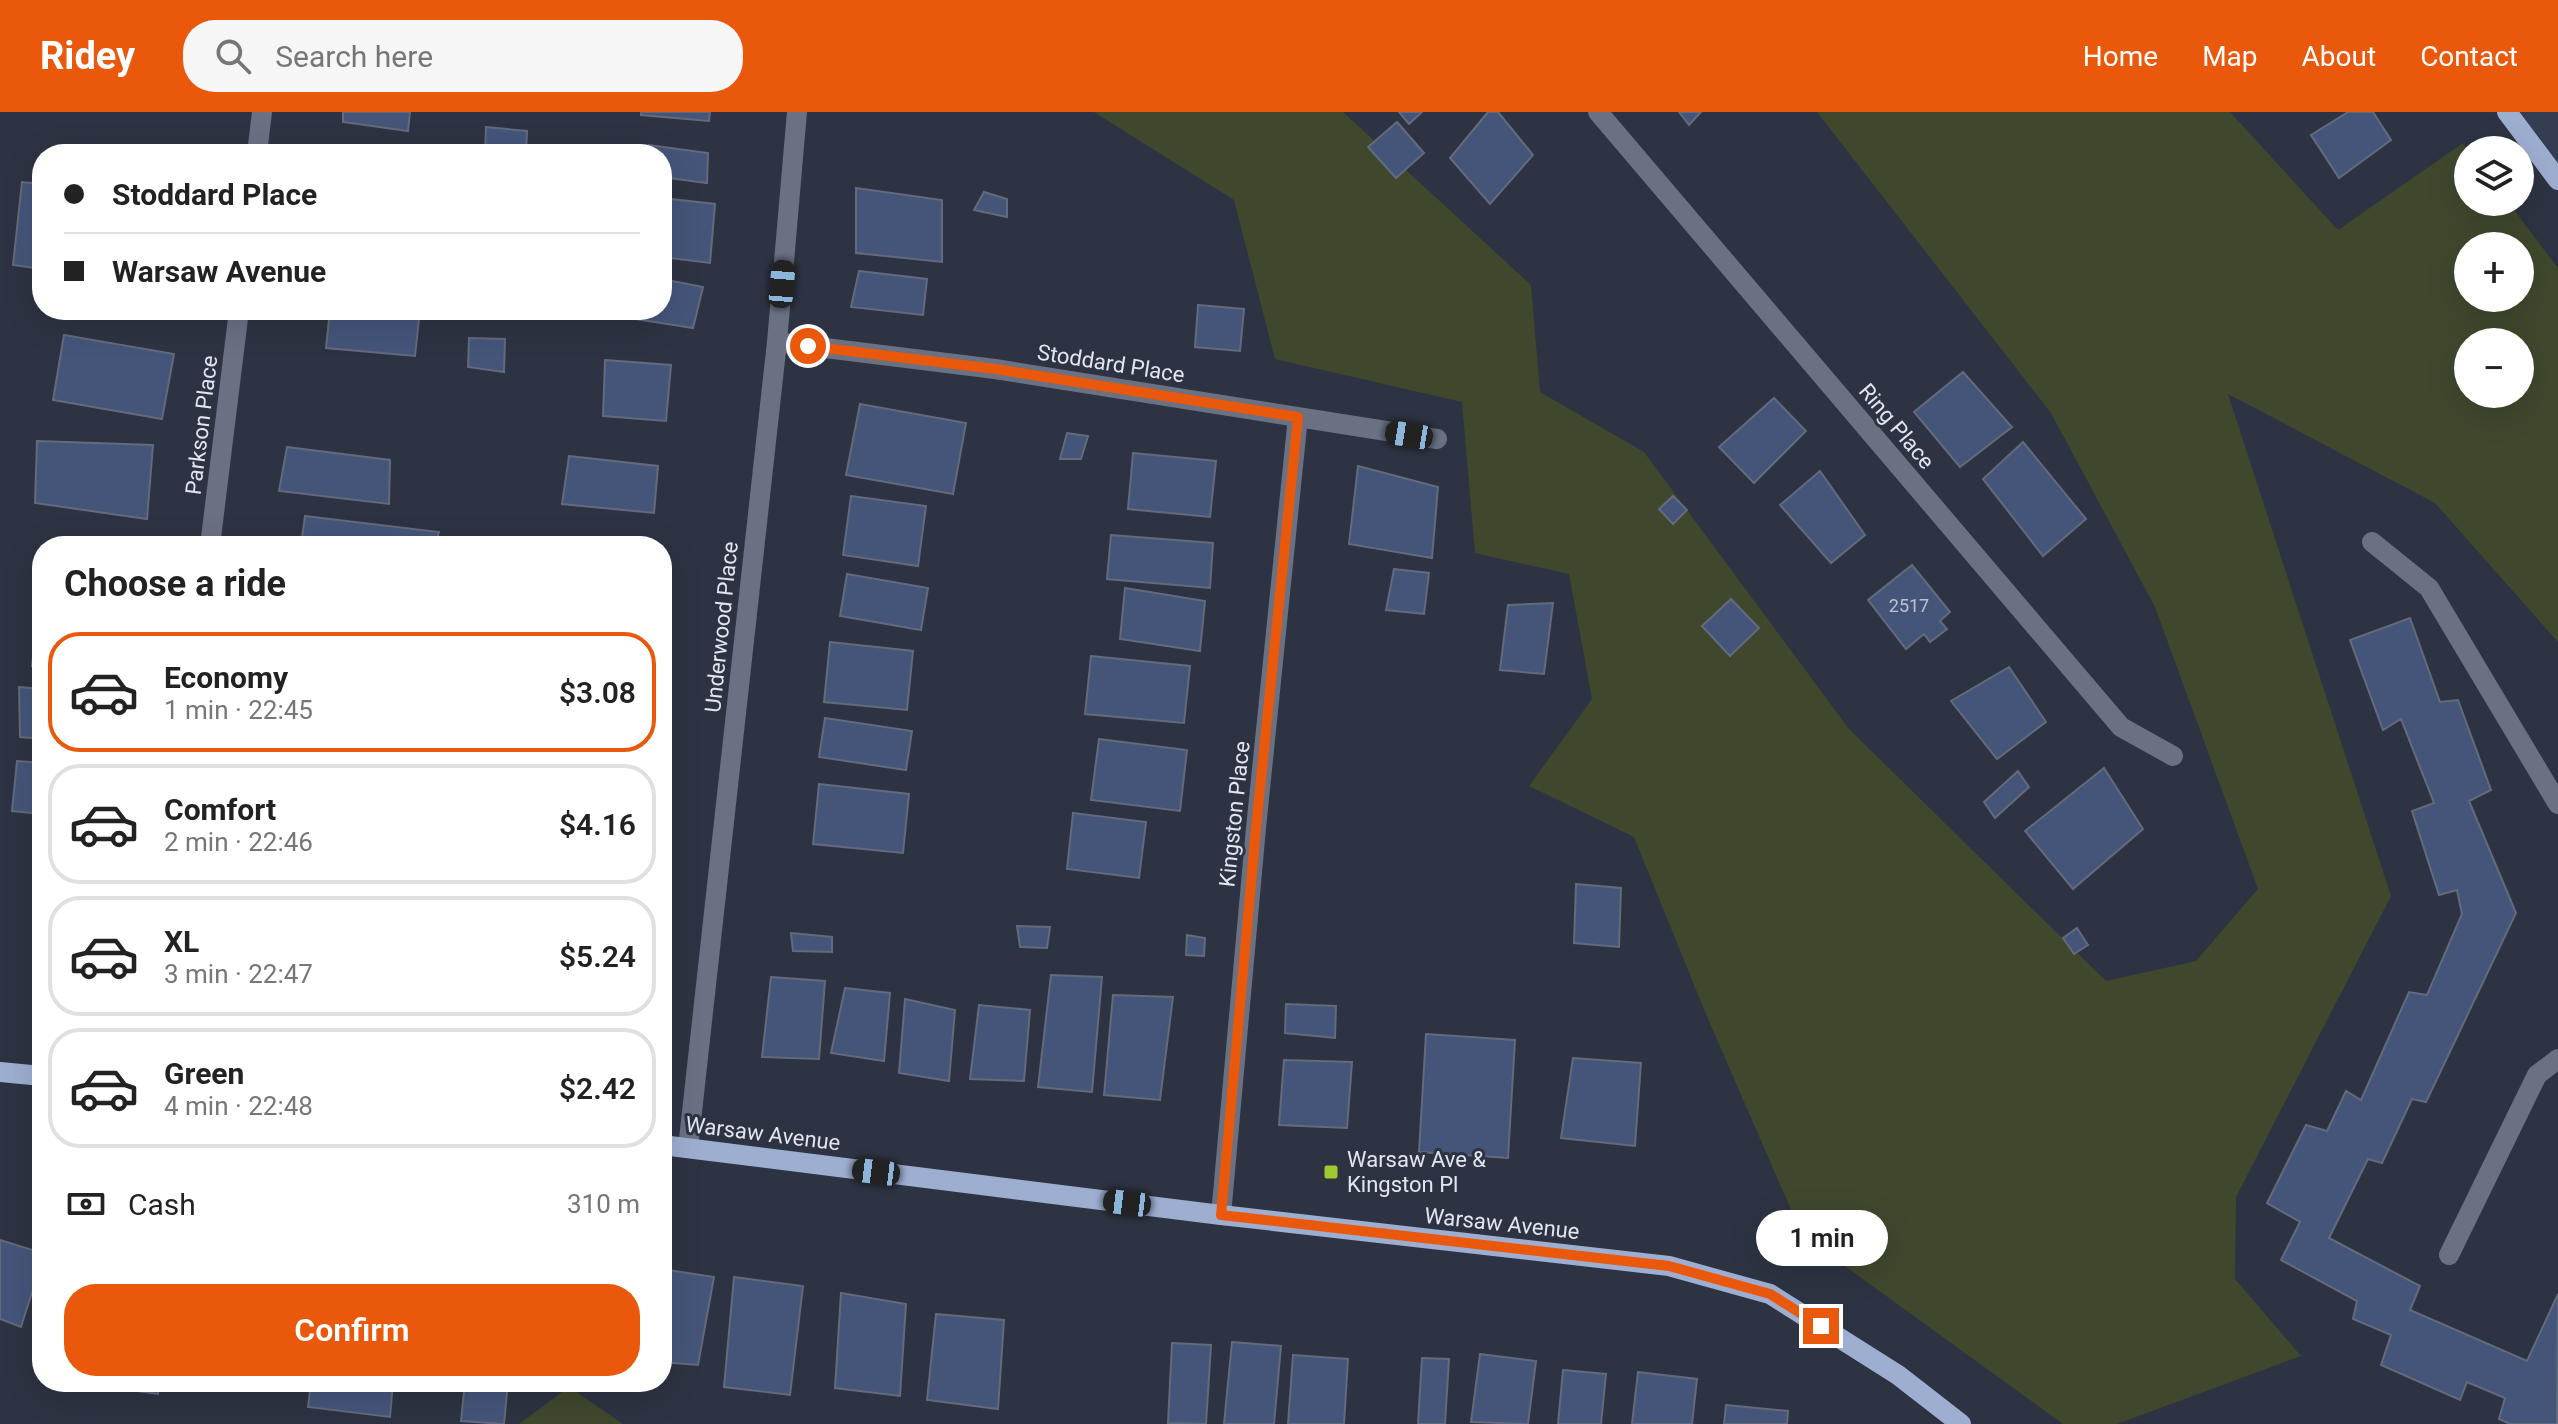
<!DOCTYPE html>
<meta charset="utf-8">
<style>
body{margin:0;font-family:Roboto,sans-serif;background:#f6f6f6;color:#222;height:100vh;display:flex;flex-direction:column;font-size:30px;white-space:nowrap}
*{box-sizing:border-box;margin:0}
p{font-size:26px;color:#767676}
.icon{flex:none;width:44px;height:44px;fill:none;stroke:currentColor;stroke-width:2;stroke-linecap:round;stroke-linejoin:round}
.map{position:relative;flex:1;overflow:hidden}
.side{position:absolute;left:32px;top:424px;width:640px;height:856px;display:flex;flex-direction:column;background:#fff;border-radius:32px;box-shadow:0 8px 32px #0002}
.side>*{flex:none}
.banner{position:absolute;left:32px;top:32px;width:640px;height:176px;border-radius:32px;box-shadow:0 8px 32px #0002;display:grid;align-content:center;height:176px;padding:0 32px;background:#fff}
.controls{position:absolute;left:2454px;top:24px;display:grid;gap:16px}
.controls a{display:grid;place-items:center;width:80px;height:80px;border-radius:50%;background:#fff;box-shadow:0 8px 32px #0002;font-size:40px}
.end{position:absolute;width:36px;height:36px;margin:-18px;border:10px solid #ea580c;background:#fff;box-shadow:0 0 0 4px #fff}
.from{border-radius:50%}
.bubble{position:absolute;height:56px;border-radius:28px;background:#fff;box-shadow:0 8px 32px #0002;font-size:26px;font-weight:600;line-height:56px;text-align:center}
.car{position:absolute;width:24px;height:48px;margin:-24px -12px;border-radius:10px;box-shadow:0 0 6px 2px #0007;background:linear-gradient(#222 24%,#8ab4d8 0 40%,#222 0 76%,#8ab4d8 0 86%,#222 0)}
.banner b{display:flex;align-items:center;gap:28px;height:76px;font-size:30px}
.banner b+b{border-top:2px solid #e0e0e0}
.banner i{width:20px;height:20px;background:#222}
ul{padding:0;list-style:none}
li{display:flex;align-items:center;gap:24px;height:120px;margin:0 16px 12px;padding:0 16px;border:4px solid #e0e0e0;border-radius:32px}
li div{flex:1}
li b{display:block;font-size:30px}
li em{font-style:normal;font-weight:600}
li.active{border-color:#ea580c}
li>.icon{width:72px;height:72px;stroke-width:1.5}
h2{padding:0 32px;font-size:36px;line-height:96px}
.pay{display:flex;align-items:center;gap:20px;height:88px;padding:0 32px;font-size:30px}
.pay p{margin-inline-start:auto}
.action{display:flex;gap:16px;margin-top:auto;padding:16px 32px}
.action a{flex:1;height:92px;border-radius:32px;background:#ea580c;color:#fff;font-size:32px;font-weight:600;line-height:92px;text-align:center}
header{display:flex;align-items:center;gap:48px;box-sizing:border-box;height:112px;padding:0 40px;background:#ea580c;color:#fff}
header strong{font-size:38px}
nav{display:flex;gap:44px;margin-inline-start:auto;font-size:28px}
.search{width:560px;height:72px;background:#f6f6f6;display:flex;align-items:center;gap:20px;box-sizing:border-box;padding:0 28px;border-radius:32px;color:#767676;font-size:30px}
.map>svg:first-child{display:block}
.built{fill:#343d52}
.green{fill:#3f482d;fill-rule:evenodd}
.building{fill:#45557a;stroke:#636a7b;stroke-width:2}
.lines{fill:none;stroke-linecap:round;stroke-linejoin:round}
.minor{stroke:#697183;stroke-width:20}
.major{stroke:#9eaed1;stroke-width:20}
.route{stroke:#ea580c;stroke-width:10}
.poi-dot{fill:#9eca2e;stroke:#2d3342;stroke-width:3}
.labels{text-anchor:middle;stroke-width:6;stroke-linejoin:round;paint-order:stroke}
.number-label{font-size:18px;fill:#bbc2d2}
.street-label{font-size:22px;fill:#e2e6f0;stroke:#2d3342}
.poi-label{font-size:22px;fill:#e2e6f0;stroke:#2d3342;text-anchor:start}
</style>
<header>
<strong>Ridey</strong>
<div class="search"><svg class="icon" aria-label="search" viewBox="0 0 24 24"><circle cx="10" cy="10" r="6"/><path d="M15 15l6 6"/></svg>Search here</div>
<nav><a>Home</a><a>Map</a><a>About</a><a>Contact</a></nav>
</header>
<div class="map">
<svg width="2558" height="1312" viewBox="0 0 2558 1312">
<rect width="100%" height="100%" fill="#2d3342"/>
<path class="built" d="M2507,0H2558V68Z"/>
<path class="green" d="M1094,0H1343L1531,173L1540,280L1644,340L1849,617L2106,869L2196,849L2258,777L2155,495L2051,301L1817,0H2230L2338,118L2463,31L2468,38V90H2508L2558,156V530L2435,391L2228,282L2391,784L2236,1085L2235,1167L2301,1244L2117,1312H2063L1802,1123L1705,900L1634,725L1529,674L1592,587L1569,462L1475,441L1462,290L1275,247L1234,88ZM2468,134H2520V186H2468ZM2468,230H2520V282H2468Z
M569,1275L623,1312H519Z"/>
<path class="building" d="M343,0H410L408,19L343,10Z
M641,0H710L709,9L641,3Z
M1399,0H1422L1409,12Z
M1488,0H1498L1533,43L1490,92L1450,46Z
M1679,0H1701L1689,13Z
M2348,0H2373L2391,28L2339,66L2311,23Z
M1397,10L1424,41L1396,66L1368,35Z
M486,15L527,19L526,42H485Z
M649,33L708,41L707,71L662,65V42H649Z
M22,70L42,72V157L13,153Z
M856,76L942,88V150L856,141Z
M984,80L1007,87V105L974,98Z
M662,86L715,92L710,151L662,145Z
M859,159L927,167L923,203L851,195Z
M662,167L703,175L693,216L616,204V198H662Z
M1198,193L1244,197L1240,239L1195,235Z
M330,198H420L415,244L326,236Z
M64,223L174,242L162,307L53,288Z
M469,226L505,227L504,260L468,255Z
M605,248L671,253L666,309L603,304Z
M1963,260L2012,315L1960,355L1914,300Z
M1774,286L1806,319L1754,371L1719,335Z
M860,292L966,311L953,382L846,363Z
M1067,321L1088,324L1081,347H1060Z
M37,329L153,333L147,407L35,391Z
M2023,330L2086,407L2043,444L1983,367Z
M287,335L390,348L389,392L279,379Z
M1133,341L1216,349L1210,405L1128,397Z
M569,344L658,354L654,401L562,392Z
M1358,354L1438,375L1432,446L1349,432Z
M1820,359L1865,423L1831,451L1780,393Z
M851,384L926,394L918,454L843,443Z
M1673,384L1687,398L1673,412L1659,397Z
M305,404L439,420L435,434L301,433Z
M1111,423L1213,431L1210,476L1107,467Z
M54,428L109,434H53Z
M590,429L636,434H590Z
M1912,453L1950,500L1940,509L1947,517L1930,530L1924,522L1906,537L1868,488Z
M1394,457L1429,461L1424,502L1386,498Z
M847,462L928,476L921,518L840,504Z
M1125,476L1205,489L1200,539L1120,527Z
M1731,487L1759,516L1730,544L1702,514Z
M1553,491L1544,562L1500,558L1508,493Z
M37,504L42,505V555L32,554Z
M2410,506L2440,590L2458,588L2491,678L2469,689L2516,801L2426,990L2412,987L2382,1051L2368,1047L2329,1126L2420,1174L2410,1198L2527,1249L2558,1182L2557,1312H2510L2499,1307L2505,1286L2467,1270L2460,1288L2381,1253L2391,1223L2353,1207L2357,1189L2281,1148L2300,1110L2267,1091L2306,1013L2327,1019L2346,979L2361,988L2409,880L2427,883L2462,802L2457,778L2439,783L2412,699L2434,691L2401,607L2383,618L2350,528Z
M830,530L913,539L907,598L824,590Z
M1091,544L1190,554L1184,611L1085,602Z
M2009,555L2046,610L1997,647L1951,589Z
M19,575L42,577V627L20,625Z
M825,606L912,619L906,658L819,645Z
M1099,627L1187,638L1180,699L1091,688Z
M17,649L42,651V702L12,699Z
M2104,656L2143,717L2073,777L2025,719Z
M2018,659L2029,675L1995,706L1984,690Z
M819,672L909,682L903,741L813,732Z
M1073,701L1146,710L1139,766L1067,757Z
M1576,772L1621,776L1619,835L1574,831Z
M1017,814L1050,815L1047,836L1020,835Z
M2077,816L2088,833L2074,842L2063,826Z
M791,821L832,825V840L793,839Z
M1187,823L1205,826L1204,844L1186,843Z
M1051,863L1102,865L1092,980L1038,975Z
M771,865L825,869L819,947L762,945Z
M845,876L890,881L884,949L831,941Z
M1113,883L1173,885L1160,988L1104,983Z
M905,887L955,898L949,969L899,961Z
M1286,892L1336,894L1335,926L1285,921Z
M979,893L1030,898L1024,969L970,967Z
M1426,922L1515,928L1508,1046L1419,1040Z
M1573,946L1641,951L1635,1034L1561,1026Z
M1284,948L1352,950L1347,1016L1279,1013Z
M0,1128L42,1141V1149L21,1215L0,1207Z
M662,1157L714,1165L698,1253L662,1250Z
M734,1165L803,1174L790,1283L724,1275Z
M841,1181L906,1192L900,1284L835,1276Z
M936,1202L1004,1208L998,1297L927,1288Z
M1232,1230L1281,1234L1274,1312H1224Z
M1172,1231L1211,1233L1206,1312L1168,1311Z
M1480,1242L1536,1249L1528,1312L1471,1310Z
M1293,1243L1348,1247L1344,1312H1288Z
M1422,1246L1449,1247L1445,1312H1418Z
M1563,1258L1606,1262L1601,1312H1558Z
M1638,1260L1697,1267L1692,1312H1632Z
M71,1270H160L158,1282Z
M311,1270H393L390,1305L308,1295Z
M465,1270H508L504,1312L461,1309Z
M1726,1293L1788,1299L1787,1312H1724Z"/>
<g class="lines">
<path class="minor" d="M1598,0L2121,615L2173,644
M257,42L262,0
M777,230L995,257L1437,327
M2372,430L2429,476L2558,692
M210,434L239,198
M688,1036L777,230L797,0
M1221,1103L1256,716L1298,305
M2449,1143L2537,963L2558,947"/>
<path class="major" d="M2507,0L2558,68
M0,960L42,964
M662,1033L1221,1103L1669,1154L1770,1182L1898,1263L1961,1312"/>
</g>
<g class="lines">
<path class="route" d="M808,234L995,257L1298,305L1256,716L1221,1103L1669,1154L1770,1182L1821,1214"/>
</g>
<rect class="poi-dot" x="1323" y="1052" width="16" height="16" rx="4"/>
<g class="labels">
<g class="number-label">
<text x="1909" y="500">2517</text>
</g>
<g class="street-label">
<text transform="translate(1111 251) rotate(9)" y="8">Stoddard Place</text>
<text transform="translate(201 313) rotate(-83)" y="8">Parkson Place</text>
<text transform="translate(1897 314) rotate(50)" y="8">Ring Place</text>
<text transform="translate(721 515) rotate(-84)" y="8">Underwood Place</text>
<text transform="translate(1234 702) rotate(-84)" y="8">Kingston Place</text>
<text transform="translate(763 1021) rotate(7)" y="8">Warsaw Avenue</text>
<text transform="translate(1502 1111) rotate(6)" y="8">Warsaw Avenue</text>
</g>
<g class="poi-label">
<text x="1347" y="1055">Warsaw Ave &amp;<tspan x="1347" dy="25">Kingston Pl</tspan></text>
</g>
</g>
</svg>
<div class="controls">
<a><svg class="icon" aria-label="layers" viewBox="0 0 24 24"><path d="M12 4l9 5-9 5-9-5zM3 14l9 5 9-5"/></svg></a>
<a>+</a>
<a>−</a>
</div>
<i class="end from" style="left:808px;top:234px"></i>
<i class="end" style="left:1821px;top:1214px"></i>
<div class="bubble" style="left:1756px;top:1098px;width:132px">1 min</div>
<i class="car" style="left:782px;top:172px;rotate:5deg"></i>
<i class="car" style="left:1409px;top:323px;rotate:279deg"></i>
<i class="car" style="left:876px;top:1060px;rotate:277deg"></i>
<i class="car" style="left:1127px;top:1091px;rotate:277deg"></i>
<div class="banner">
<b><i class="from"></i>Stoddard Place</b>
<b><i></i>Warsaw Avenue</b>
</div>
<section class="side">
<h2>Choose a ride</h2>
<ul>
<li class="active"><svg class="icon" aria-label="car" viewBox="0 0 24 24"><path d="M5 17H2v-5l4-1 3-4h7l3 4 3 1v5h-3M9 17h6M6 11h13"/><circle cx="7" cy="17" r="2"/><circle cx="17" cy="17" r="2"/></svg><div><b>Economy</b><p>1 min · 22:45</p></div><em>$3.08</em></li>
<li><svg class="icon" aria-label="car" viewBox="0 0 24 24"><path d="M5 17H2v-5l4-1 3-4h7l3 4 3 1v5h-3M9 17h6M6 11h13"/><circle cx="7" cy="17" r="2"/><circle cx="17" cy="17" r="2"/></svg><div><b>Comfort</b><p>2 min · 22:46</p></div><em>$4.16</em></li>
<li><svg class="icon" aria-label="car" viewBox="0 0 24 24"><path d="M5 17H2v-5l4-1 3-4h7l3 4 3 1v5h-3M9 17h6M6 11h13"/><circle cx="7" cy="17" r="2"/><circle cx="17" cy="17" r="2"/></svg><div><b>XL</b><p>3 min · 22:47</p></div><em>$5.24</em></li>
<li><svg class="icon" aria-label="car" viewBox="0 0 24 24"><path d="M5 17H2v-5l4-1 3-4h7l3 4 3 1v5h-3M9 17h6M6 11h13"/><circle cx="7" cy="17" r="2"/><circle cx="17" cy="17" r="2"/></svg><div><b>Green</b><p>4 min · 22:48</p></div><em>$2.42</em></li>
</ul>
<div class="pay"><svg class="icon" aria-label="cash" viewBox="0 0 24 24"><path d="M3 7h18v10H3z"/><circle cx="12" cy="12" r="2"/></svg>Cash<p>310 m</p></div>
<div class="action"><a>Confirm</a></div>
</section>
</div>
